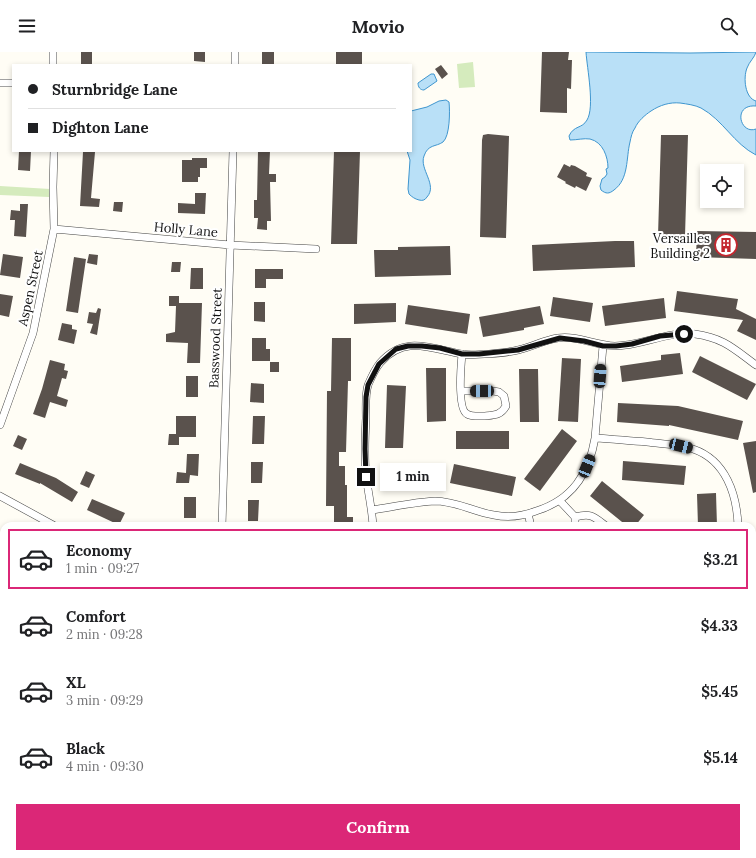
<!DOCTYPE html>
<meta charset="utf-8">
<style>
body{margin:0;font-family:Lora,serif;background:#f6f6f6;color:#202124;height:100vh;display:flex;flex-direction:column;font-size:15px;white-space:nowrap}
*{box-sizing:border-box;margin:0}
p{font-size:13px;color:#757577}
.icon{flex:none;width:22px;height:22px;fill:none;stroke:currentColor;stroke-width:2;stroke-linecap:round;stroke-linejoin:round}
.map{position:relative;flex:1;overflow:hidden}
.details{position:absolute;left:0px;top:470px;width:756px;height:336px;display:flex;flex-direction:column;background:#fff;border-radius:12px 12px 0 0;box-shadow:0 2px 6px #0003}
.details>*{flex:none}
.banner{position:absolute;left:12px;top:12px;width:400px;height:88px;border-radius:0px;box-shadow:0 2px 6px #0003;display:grid;align-content:center;height:88px;padding:0 16px;background:#fff}
.controls{position:absolute;left:700px;top:112px;display:grid;gap:8px}
.controls a{display:grid;place-items:center;width:44px;height:44px;border-radius:0px;background:#fff;box-shadow:0 2px 6px #0003;font-size:20px}
.end{position:absolute;width:18px;height:18px;margin:-9px;border:5px solid #111;background:#fff;box-shadow:0 0 0 2px #fff}
.from{border-radius:50%}
.bubble{position:absolute;height:28px;border-radius:0px;background:#fff;box-shadow:0 2px 6px #0003;font-size:13px;font-weight:800;line-height:28px;text-align:center}
.car{position:absolute;width:12px;height:24px;margin:-12px -6px;border-radius:5px;box-shadow:0 0 3px 1px #0007;background:linear-gradient(#222 24%,#8ab4d8 0 40%,#222 0 76%,#8ab4d8 0 86%,#222 0)}
.banner b{display:flex;align-items:center;gap:14px;height:38px;font-size:15px}
.banner b+b{border-top:1px solid #e0e0e0}
.banner i{width:10px;height:10px;background:#202124}
ul{padding:7px 0 0;list-style:none}
li{display:flex;align-items:center;gap:12px;height:60px;margin:0 8px 6px;padding:0 8px;border:2px solid transparent;border-radius:0px}
li div{flex:1}
li b{display:block;font-size:15px}
li em{font-style:normal;font-weight:800}
li.active{border-color:#db2777}
li>.icon{width:36px;height:36px;stroke-width:1.5}
.cta{display:flex;gap:8px;margin-top:auto;padding:8px 16px}
.cta a{flex:1;height:46px;border-radius:0px;background:#db2777;color:#fff;font-size:16px;font-weight:800;line-height:46px;text-align:center}
header{display:flex;justify-content:space-between;align-items:center;height:52px;padding:0 16px;background:#fff;font-size:18px;font-weight:800}
.map>svg:first-child{display:block}
.green{fill:#d5ebbd}
.water{fill:#b9e0f7;stroke:#3f96cf}
.lines{fill:none;stroke-linecap:round;stroke-linejoin:round}
.stream{stroke:#3f96cf;stroke-width:2.5}
.building{fill:#5a524d}
.minor-casing{stroke:#444;stroke-width:8}
.primary-casing{stroke:#222;stroke-width:12}
.minor{stroke:#fff;stroke-width:7}
.primary{stroke:#f9d66b;stroke-width:10}
.route{stroke:#111;stroke-width:5}
.labels{text-anchor:middle;stroke-width:4;stroke-linejoin:round;paint-order:stroke}
.street-label{font-size:13px;fill:#111;stroke:#fff}
.poi-label{font-size:13px;fill:#111;stroke:#fff;text-anchor:end}
</style>
<header><svg class="icon" aria-label="menu" viewBox="0 0 24 24"><path d="M4 6h16M4 12h16M4 18h16"/></svg>Movio<svg class="icon" aria-label="search" viewBox="0 0 24 24"><circle cx="10" cy="10" r="6"/><path d="M15 15l6 6"/></svg></header>
<div class="map">
<svg width="756" height="806" viewBox="0 0 756 806">
<rect width="100%" height="100%" fill="#fffdf5"/>
<path class="green" d="M473,10L475,35L459,36L457,12Z
M0,134L50,137L49,145L0,143Z"/>
<path class="water" d="M586,0L690,1L756,0C755,5 749,10 747,16C743,26 745,46 756,49V54C732,52 740,83 756,77V103C734,92 723,68 701,56C695,53 687,52 680,51C670,50 660,53 651,59C645,63 638,69 635,76C632,80 631,85 630,90C626,106 629,127 614,138C609,142 606,142 601,138L600,134L602,127L605,125L607,122L606,117L608,116C608,105 603,90 590,87C584,86 577,88 570,88L569,84C574,73 582,77 587,68C595,55 587,16 586,0Z
M431,22H434L437,29L424,38C420,38 418,35 418,31Z
M446,48L449,50C450,59 450,84 443,90C436,95 428,92 424,104C419,117 438,133 427,145C425,148 423,149 419,148C415,147 412,145 409,142L408,137L410,108L407,99H411V59L427,55L439,49Z
M752,653L756,654V718L752,719Z"/>
<g class="lines">
<path class="stream" d="M0,571L4,572
M211,802L223,806"/>
</g>
<path class="building" d="M81,0H92V13H81Z
M194,0H205V10L194,9Z
M262,0H274V13H262Z
M336,0H362V13H336Z
M542,0H569L568,8H572L571,37L567,36V61L540,60Z
M441,13L448,22L442,27L435,17Z
M488,82L509,84L506,186L480,185L482,88L483,83Z
M661,83H688L685,184H658Z
M19,99H31L30,119L18,118Z
M258,99H270L269,122H276V130H270L271,169H267V178L257,177L258,166H254V148H257Z
M334,99H360L357,192H331Z
M83,100H95L91,146L100,147L99,155L80,154Z
M192,106H207V116H200V125H198V130H182V108H192Z
M564,112L570,115L571,113L575,114L587,121L586,124L592,126L586,139L576,134L575,136L565,131L566,130L557,125Z
M195,141H206L205,162L178,161V151L195,152Z
M114,150H123L122,160L113,159Z
M20,152H28L26,185L14,184L15,168H10L11,158L20,159Z
M697,179L756,180V207L696,205Z
M615,189H634L635,215L533,219L532,193Z
M450,194L451,223L375,225L374,198H398V195Z
M3,202L23,205L20,226L0,223Z
M89,202L98,203L97,213L87,211Z
M74,205L86,207L78,261L66,259Z
M172,210H181L180,220H171Z
M191,216H203V237H190Z
M255,217H283V227H266V236H255Z
M677,239L738,247L736,257L756,267V288L737,279L743,268L674,259Z
M0,242L13,244L9,265L0,263Z
M169,244H179V251H202L200,311H187L188,291L166,290V282L175,280L176,254H169Z
M553,245L593,251L590,270L550,264Z
M664,246L666,266L605,274L602,254Z
M254,250H265V270L254,269Z
M396,251V270L354,272V252Z
M408,253L470,262L467,282L405,272Z
M540,254L544,272L524,276V278L483,285L479,265Z
M98,256L101,257L97,283L90,281L93,272L87,271L89,260L96,261Z
M62,271L72,273V277L77,278L74,292L58,288Z
M252,286H266V297H270V309H252Z
M332,286H351V329H348L346,400H339V414H345V433H347V465H353V474H334V454H326L327,339H331Z
M680,301L683,322L622,330L620,314L661,308V303Z
M700,304L756,332L747,348L692,320Z
M562,306L581,307L578,370L558,369Z
M50,308L65,312L64,318L68,319L66,327L62,326L57,344L68,348L66,355L50,350L45,366L33,362L42,337Z
M270,310H279V320H270Z
M426,316H446V369L427,370Z
M519,317H538L539,370H520Z
M186,324H198V345H186Z
M251,331L264,332V351L250,350Z
M387,333L406,334L403,396H385Z
M618,351L678,354L743,369L738,388L669,373V374L617,370Z
M176,364H196V385H179V393H168L169,382H176Z
M253,364H265L264,392H252Z
M562,377L577,389L540,439L524,427Z
M456,379H509V397H456Z
M18,383L27,387L22,398L13,394Z
M756,389V440L753,441L743,391Z
M187,402H199L198,424L190,423L189,431H176L177,420L186,421Z
M623,409L686,414L684,433L622,428Z
M251,410H263L262,431H251Z
M20,411L56,426L78,440L72,450L40,431V432L15,422Z
M454,412L516,425L512,444L450,431Z
M436,413L437,433L385,436L384,416Z
M86,419L95,423L89,436L80,432Z
M602,429L644,463L635,474H627L590,444Z
M716,441L717,474H698L697,442Z
M184,445H196V466H184Z
M92,447L125,461L119,473L87,458Z
M248,448H259L258,469H248Z"/>
<g class="lines">
<g class="minor-casing">
<path id="minor" d="M53,0V13
M235,13V0
M0,31H13
M54,177L230,193L316,197
M461,339H493L499,340L504,344L506,354C501,363 495,363 485,364C479,364 472,365 467,362C457,357 461,313 462,302
M0,373L33,281L54,177L53,135L54,99
M595,386C613,387 630,389 647,390C662,392 678,392 693,397C726,408 737,443 738,474
M0,444L55,474
M560,449L575,465V474
M372,458C392,455 415,450 435,449C456,449 474,460 494,463C508,466 523,464 536,459C572,448 589,422 595,386L603,294
M528,462L531,474
M575,465C591,461 593,464 606,474
M222,474L233,99
M373,474C372,457 368,440 366,423C364,404 365,385 366,366C366,355 365,343 368,333C371,326 375,317 380,311C404,283 430,296 461,302C472,304 506,301 518,298C532,295 544,288 558,286C577,283 596,294 615,294C642,294 666,279 695,282C724,286 734,297 756,313
M752,583L756,582
M0,647L4,648
M153,806L154,802"/>
</g>
<g class="primary-casing">
<path id="primary" d="M0,777L4,778
M85,802L98,806"/>
</g>
<use href="#minor" class="minor"/>
<use href="#primary" class="primary"/>
</g>
<g class="lines">
<path class="route" d="M366,425L365,397L366,345L368,333L379,312L396,297L408,294H422L440,296L462,302H479L518,298L560,286L584,289L603,294H616L632,292L660,284L684,282"/>
</g>
<defs>
<g id="building-ring" transform="scale(1.15)"><circle r="9.5" fill="#fff" stroke="#c4262e" stroke-width="1.5"/><path d="M-4-6H4V6H1V3H-1V6H-4ZM-2.5-4.3h1.7v1.8h-1.7ZM.8-4.3h1.7v1.8H.8ZM-2.5-1h1.7V.8h-1.7ZM.8-1h1.7V.8H.8Z" fill="#c4262e"/></g>
</defs>
<g fill-rule="evenodd">
<use href="#building-ring" x="726" y="193"/>
</g>
<g class="labels">
<g class="street-label">
<text transform="translate(186 177) rotate(5)" y="5">Holly Lane</text>
<text transform="translate(30 236) rotate(-78)" y="5">Aspen Street</text>
<text transform="translate(215 286) rotate(-88)" y="5">Basswood Street</text>
</g>
<g class="poi-label">
<text x="710" y="191">Versailles<tspan x="710" dy="15">Building 2</tspan></text>
</g>
</g>
</svg>
<div class="controls">
<a><svg class="icon" aria-label="locate" viewBox="0 0 24 24"><circle cx="12" cy="12" r="6"/><path d="M12 2v4M12 18v4M2 12h4M18 12h4"/></svg></a>
</div>
<i class="end from" style="left:684px;top:282px"></i>
<i class="end" style="left:366px;top:425px"></i>
<div class="bubble" style="left:380px;top:411px;width:66px">1 min</div>
<i class="car" style="left:600px;top:324px;rotate:4deg"></i>
<i class="car" style="left:482px;top:339px;rotate:269deg"></i>
<i class="car" style="left:681px;top:394px;rotate:104deg"></i>
<i class="car" style="left:587px;top:414px;rotate:22deg"></i>
<div class="banner">
<b><i class="from"></i>Sturnbridge Lane</b>
<b><i></i>Dighton Lane</b>
</div>
<section class="details">
<ul>
<li class="active"><svg class="icon" aria-label="car" viewBox="0 0 24 24"><path d="M5 17H2v-5l4-1 3-4h7l3 4 3 1v5h-3M9 17h6M6 11h13"/><circle cx="7" cy="17" r="2"/><circle cx="17" cy="17" r="2"/></svg><div><b>Economy</b><p>1 min · 09:27</p></div><em>$3.21</em></li>
<li><svg class="icon" aria-label="car" viewBox="0 0 24 24"><path d="M5 17H2v-5l4-1 3-4h7l3 4 3 1v5h-3M9 17h6M6 11h13"/><circle cx="7" cy="17" r="2"/><circle cx="17" cy="17" r="2"/></svg><div><b>Comfort</b><p>2 min · 09:28</p></div><em>$4.33</em></li>
<li><svg class="icon" aria-label="car" viewBox="0 0 24 24"><path d="M5 17H2v-5l4-1 3-4h7l3 4 3 1v5h-3M9 17h6M6 11h13"/><circle cx="7" cy="17" r="2"/><circle cx="17" cy="17" r="2"/></svg><div><b>XL</b><p>3 min · 09:29</p></div><em>$5.45</em></li>
<li><svg class="icon" aria-label="car" viewBox="0 0 24 24"><path d="M5 17H2v-5l4-1 3-4h7l3 4 3 1v5h-3M9 17h6M6 11h13"/><circle cx="7" cy="17" r="2"/><circle cx="17" cy="17" r="2"/></svg><div><b>Black</b><p>4 min · 09:30</p></div><em>$5.14</em></li>
</ul>
<div class="cta"><a>Confirm</a></div>
</section>
</div>
